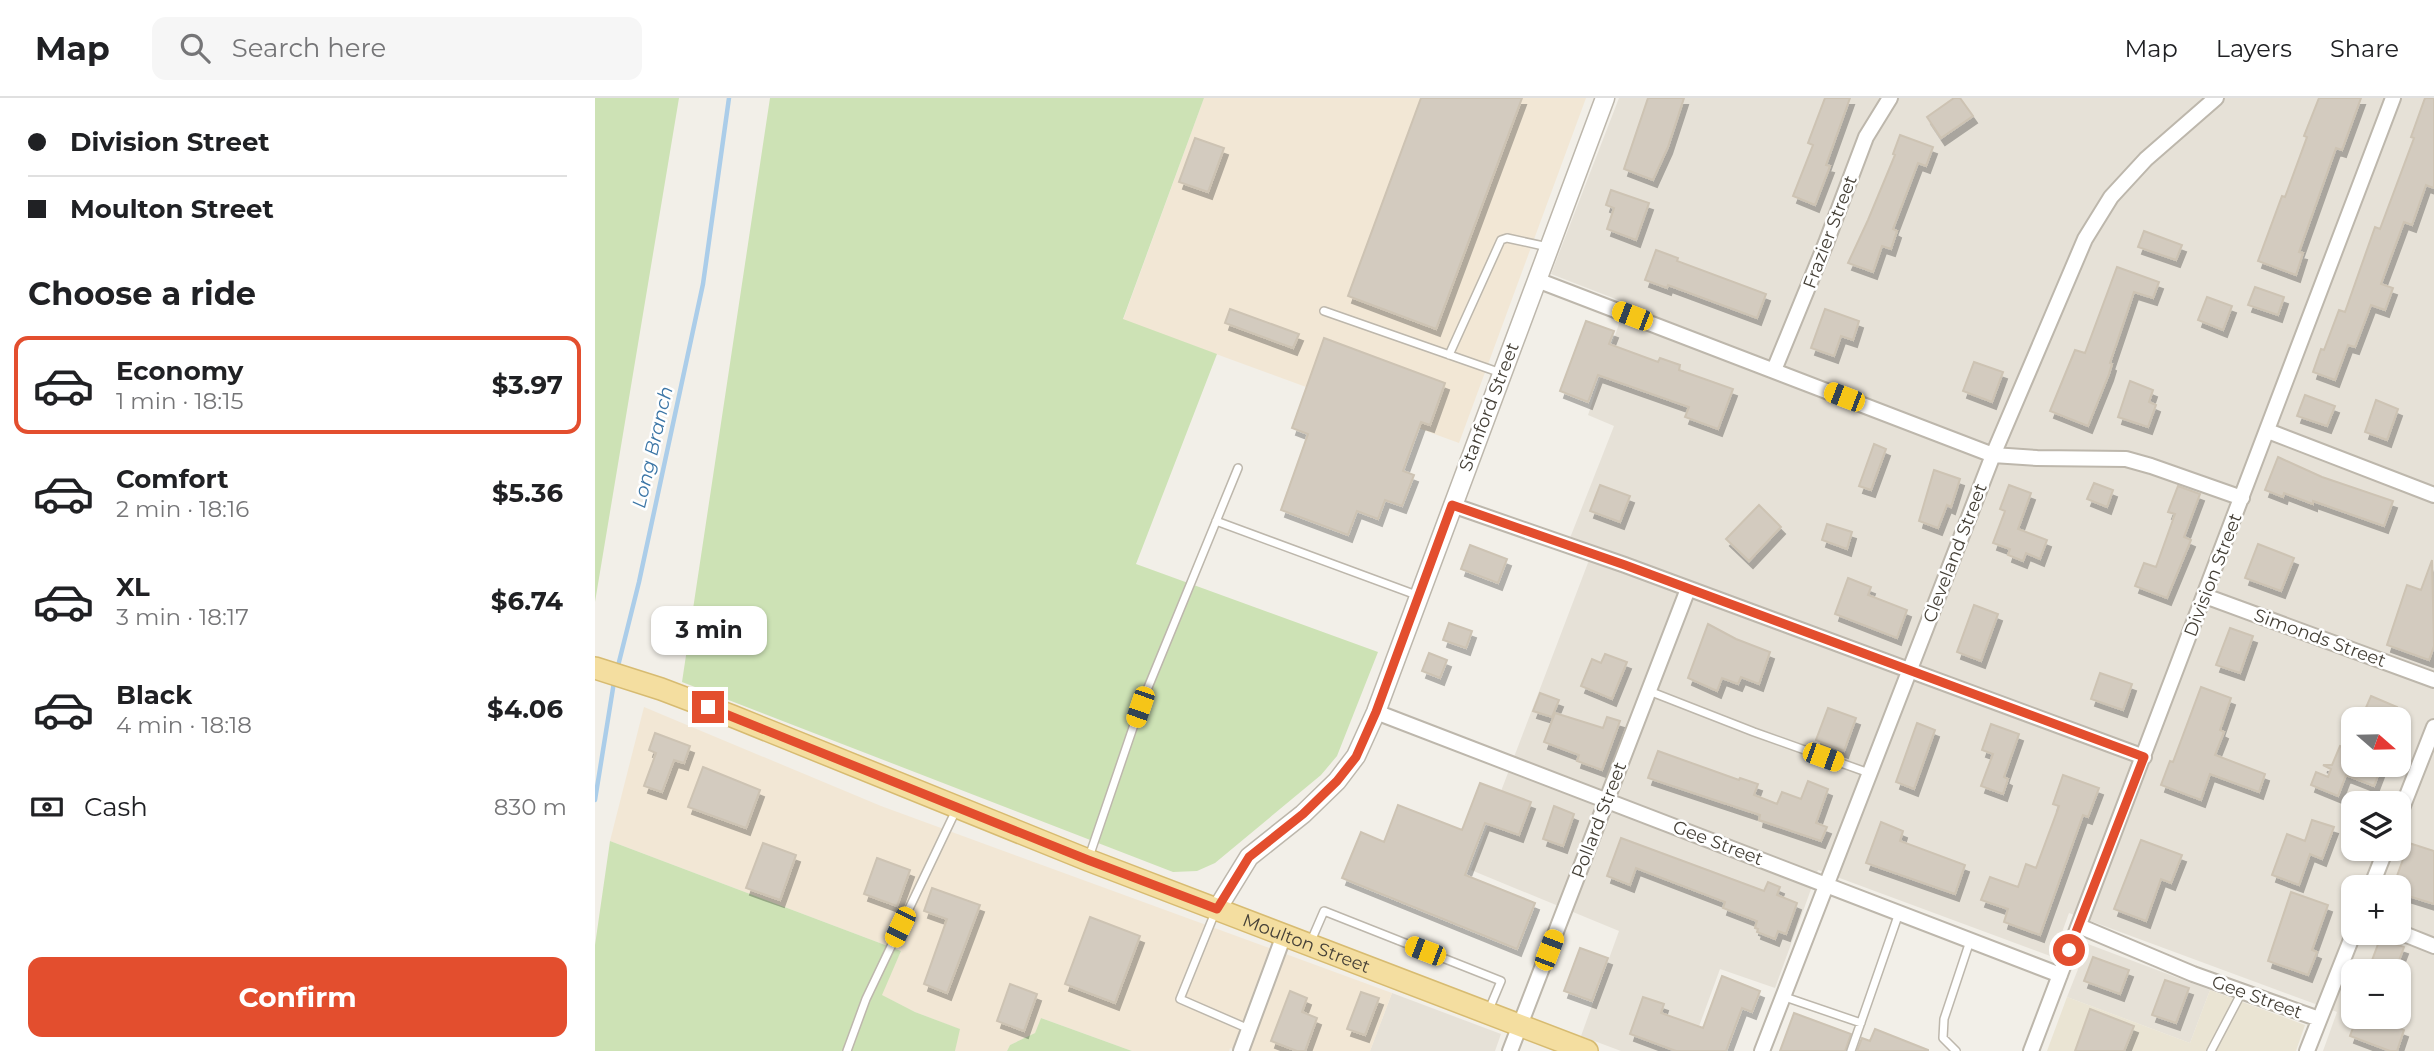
<!DOCTYPE html>
<meta charset="utf-8">
<style>
body{margin:0;font-family:Montserrat,sans-serif;background:#f6f6f6;color:#202124;height:100vh;display:flex;flex-direction:column;font-size:26px;white-space:nowrap}
*{box-sizing:border-box;margin:0}
p{font-size:23px;color:#757577}
.icon{flex:none;width:38px;height:38px;fill:none;stroke:currentColor;stroke-width:2;stroke-linecap:round;stroke-linejoin:round}
.map{position:relative;flex:1;overflow:hidden}
.side{display:flex;flex-direction:column;background:#fff;width:595px}
.side>*{flex:none}
.banner{display:grid;align-content:center;height:154px;padding:0 28px;background:#fff}
.needle{width:46px;rotate:110deg}
.buttons{position:absolute;left:1746px;top:609px;display:grid;gap:14px}
.buttons a{display:grid;place-items:center;width:70px;height:70px;border-radius:14px;background:#fff;box-shadow:0 2px 5px #0004;font-size:35px}
.end{position:absolute;width:32px;height:32px;margin:-16px;border:9px solid #e34e2e;background:#fff;box-shadow:0 0 0 4px #fff}
.from{border-radius:50%}
.bubble{position:absolute;height:49px;border-radius:14px;background:#fff;box-shadow:0 2px 5px #0004;font-size:23px;font-weight:700;line-height:49px;text-align:center}
.car{position:absolute;width:21px;height:42px;margin:-21px -10px;border-radius:9px;box-shadow:0 0 5px 2px #0007;background:linear-gradient(#f5c518 24%,#345 0 40%,#f5c518 0 76%,#345 0 86%,#f5c518 0)}
.banner b{display:flex;align-items:center;gap:24px;height:66px;font-size:26px}
.banner b+b{border-top:2px solid #e0e0e0}
.banner i{width:18px;height:18px;background:#202124}
ul{padding:0;list-style:none}
li{display:flex;align-items:center;gap:21px;height:98px;margin:0 14px 10px;padding:0 14px;border:4px solid transparent;border-radius:14px}
li div{flex:1}
li b{display:block;font-size:26px}
li em{font-style:normal;font-weight:700}
li.current{border-color:#e34e2e}
li>.icon{width:63px;height:63px;stroke-width:1.5}
h2{padding:0 28px;font-size:32px;line-height:84px}
.pay{display:flex;align-items:center;gap:18px;height:77px;padding:0 28px;font-size:26px}
.pay p{margin-inline-start:auto}
.button{display:flex;gap:14px;margin-top:auto;padding:14px 28px}
.button a{flex:1;height:80px;border-radius:14px;background:#e34e2e;color:#fff;font-size:28px;font-weight:700;line-height:80px;text-align:center}
header{display:flex;align-items:center;gap:42px;box-sizing:border-box;height:98px;padding:0 35px;background:#fff;border-bottom:2px solid #e0e0e0}
header strong{font-size:33px}
nav{display:flex;gap:38px;margin-inline-start:auto;font-size:24px}
.search{width:490px;height:63px;background:#f6f6f6;display:flex;align-items:center;gap:18px;box-sizing:border-box;padding:0 24px;border-radius:14px;color:#757577;font-size:26px}
main{display:flex;flex:1;min-height:0}
.map>svg:first-child{display:block}
.residential{fill:#e6e1d7;fill-rule:evenodd}
.commercial{fill:#f2e7d5}
.education{fill:#eae4d3}
.green{fill:#cde2b5}
.lines{fill:none;stroke-linecap:round;stroke-linejoin:round}
.stream{stroke:#abcde9;stroke-width:4.5}
.building{fill:#d3cbbf;stroke:#cdc3b3;stroke-width:2;filter:url(#shadow)}
.service-casing{stroke:#bdb7ac;stroke-width:10}
.minor-casing{stroke:#bdb7ac;stroke-width:18}
.tertiary-casing{stroke:#bdb7ac;stroke-width:21}
.primary-casing{stroke:#d7bb71;stroke-width:24}
.service{stroke:#fff;stroke-width:7}
.minor{stroke:#fff;stroke-width:14}
.tertiary{stroke:#fff;stroke-width:18}
.primary{stroke:#f4dea0;stroke-width:21}
.route{stroke:#e34e2e;stroke-width:9}
.labels{text-anchor:middle;stroke-width:5;stroke-linejoin:round;paint-order:stroke}
.street-label{font-size:18px;fill:#454037;stroke:#fff}
.water-label{font-size:19px;font-style:italic;fill:#3c76a6;stroke:#fff}
</style>
<header>
<strong>Map</strong>
<div class="search"><svg class="icon" aria-label="search" viewBox="0 0 24 24"><circle cx="10" cy="10" r="6"/><path d="M15 15l6 6"/></svg>Search here</div>
<nav><a>Map</a><a>Layers</a><a>Share</a></nav>
</header>
<main>
<section class="side">
<div class="banner">
<b><i class="from"></i>Division Street</b>
<b><i></i>Moulton Street</b>
</div>
<h2>Choose a ride</h2>
<ul>
<li class="current"><svg class="icon" aria-label="car" viewBox="0 0 24 24"><path d="M5 17H2v-5l4-1 3-4h7l3 4 3 1v5h-3M9 17h6M6 11h13"/><circle cx="7" cy="17" r="2"/><circle cx="17" cy="17" r="2"/></svg><div><b>Economy</b><p>1 min · 18:15</p></div><em>$3.97</em></li>
<li><svg class="icon" aria-label="car" viewBox="0 0 24 24"><path d="M5 17H2v-5l4-1 3-4h7l3 4 3 1v5h-3M9 17h6M6 11h13"/><circle cx="7" cy="17" r="2"/><circle cx="17" cy="17" r="2"/></svg><div><b>Comfort</b><p>2 min · 18:16</p></div><em>$5.36</em></li>
<li><svg class="icon" aria-label="car" viewBox="0 0 24 24"><path d="M5 17H2v-5l4-1 3-4h7l3 4 3 1v5h-3M9 17h6M6 11h13"/><circle cx="7" cy="17" r="2"/><circle cx="17" cy="17" r="2"/></svg><div><b>XL</b><p>3 min · 18:17</p></div><em>$6.74</em></li>
<li><svg class="icon" aria-label="car" viewBox="0 0 24 24"><path d="M5 17H2v-5l4-1 3-4h7l3 4 3 1v5h-3M9 17h6M6 11h13"/><circle cx="7" cy="17" r="2"/><circle cx="17" cy="17" r="2"/></svg><div><b>Black</b><p>4 min · 18:18</p></div><em>$4.06</em></li>
</ul>
<div class="pay"><svg class="icon" aria-label="cash" viewBox="0 0 24 24"><path d="M3 7h18v10H3z"/><circle cx="12" cy="12" r="2"/></svg>Cash<p>830 m</p></div>
<div class="button"><a>Confirm</a></div>
</section>
<div class="map">
<svg width="1839" height="953" viewBox="0 0 1839 953">
<defs>
<filter id="shadow"><feDropShadow dx="4" dy="7" stdDeviation="0" flood-color="#0004"/></filter>
</defs>
<rect width="100%" height="100%" fill="#f2efe8"/>
<path class="residential" d="M1024,0H1839V953H1728L1742,914L1474,815L1458,859L1223,772L1180,890L1125,871L1095,953H1026L986,938L1024,833L876,772L999,449L975,440L1019,328L993,317L1031,205L956,176ZM1759,621H1804V667H1759ZM1759,705H1804V751H1759ZM1759,789H1804V835H1759ZM1759,873H1804V919H1759Z
M1493,846L1615,892L1595,945L1472,899Z
M797,895L906,936L900,953H775Z"/>
<path class="commercial" d="M609,0H991L864,345L528,222Z
M49,609L286,708L797,895L775,953H644L635,950L634,953H537L446,920L440,935L415,947L412,953H360L364,931L320,914L286,897L306,853L15,743Z"/>
<path class="education" d="M1615,892L1710,927L1701,953H1452L1472,899L1595,945Z"/>
<path class="green" d="M0,0H84L0,504Z
M175,0H609L528,221L622,256L541,466L783,554L742,658L726,677L620,765L602,773L578,774L87,584Z
M15,743L306,853L287,897L320,914L365,931L360,953H0V847Z
M446,920L537,953H412L415,947L440,935Z"/>
<g class="lines">
<path class="stream" d="M22,572L44,484L108,186L134,0
M0,702L19,584"/>
</g>
<path class="building" d="M826,0H927L841,231L753,198Z
M1053,0H1089L1073,49L1058,82L1029,71Z
M1230,0H1255L1231,67L1235,68L1220,107L1198,98L1218,47L1213,45Z
M1359,0H1365L1378,18L1346,40L1332,19Z
M1724,0H1766L1747,52L1741,50L1704,154L1708,155L1701,177L1663,163L1687,98L1690,99L1712,39L1709,38Z
M1830,0H1839V90L1831,87L1817,127L1809,124L1786,186L1798,190L1790,212L1776,207L1760,249L1753,247L1740,282L1718,274L1726,251L1729,252L1744,212L1750,214L1780,129L1785,131L1819,40L1816,39Z
M1305,37L1338,49L1331,68L1323,65L1298,131L1302,133L1296,151L1287,148L1278,174L1253,165L1273,122L1300,57L1298,56Z
M600,40L629,50L613,94L584,84Z
M1016,92L1054,105L1041,142L1012,131L1019,110L1011,107Z
M1549,133L1587,147L1581,162L1543,149Z
M1061,152L1083,160L1082,163L1171,196L1162,220L1073,187L1072,190L1050,182Z
M1522,169L1564,184L1558,200L1539,194L1515,265L1517,266L1514,276L1493,328L1455,313L1480,252L1490,255Z
M1660,189L1689,199L1683,217L1653,207Z
M1612,199L1637,208L1628,232L1603,222Z
M635,211L704,236L698,250L630,225Z
M1230,211L1264,223L1258,242L1246,238L1239,258L1216,250Z
M991,223L1019,233L1014,246L1063,264L1065,260L1085,267L1084,272L1138,291L1123,331L1090,319L1094,309L1003,277L993,304L965,293Z
M729,240L850,285L835,327L826,324L808,373L819,377L807,408L790,402L783,421L762,413L753,437L686,412L713,336L697,330Z
M1379,264L1408,274L1397,304L1368,293Z
M1535,283L1558,292L1554,304L1561,307L1553,329L1523,319Z
M1710,297L1740,308L1732,328L1702,318Z
M1781,302L1803,311L1792,342L1770,334Z
M1279,346L1291,351L1276,392L1264,388Z
M1683,359L1727,379L1798,403L1789,428L1718,403V406L1689,395L1688,399L1670,392Z
M1339,372L1365,381L1356,409L1352,407L1343,430L1324,423Z
M1499,385L1518,392L1512,409L1492,401Z
M1005,387L1035,398L1025,424L995,413Z
M1414,387L1436,395L1423,431L1452,442L1445,461L1431,455L1428,463L1413,457L1415,451L1398,445L1410,413L1405,411Z
M1583,388L1605,396L1589,439L1596,442L1572,500L1540,488L1549,465L1561,469L1580,416L1573,414Z
M1164,407L1186,429L1154,463L1131,441Z
M1232,426L1257,434L1252,451L1227,442Z
M1663,446L1699,460L1686,493L1650,480Z
M875,447L912,461L903,485L866,471Z
M1837,462L1839,548L1834,562L1792,547L1812,487L1826,492Z
M1253,480L1276,489L1273,497L1312,512L1302,540L1240,516Z
M1379,507L1403,516L1386,563L1362,554Z
M854,525L877,533L871,550L848,542Z
M1113,526L1141,541L1175,554L1164,586L1146,579L1143,586L1127,580L1122,593L1093,580Z
M1635,530L1658,538L1645,575L1621,567Z
M834,555L852,562L845,580L827,573Z
M1010,556L1032,564L1017,601L986,588L997,561L1006,565Z
M1505,575L1537,586L1528,612L1496,601Z
M1606,589L1636,600L1625,632L1629,634L1620,657L1670,676L1664,694L1615,676L1606,702L1566,687L1575,663L1578,664Z
M945,595L964,602L957,619L938,613Z
M1776,598L1802,609L1797,621H1766Z
M1233,610L1261,620L1249,653L1221,642Z
M960,615L1008,630L1012,619L1025,623L1007,672L982,663L984,657L949,644Z
M1322,625L1340,632L1319,691L1301,684Z
M1396,626L1424,636L1409,679L1413,681L1408,696L1386,688L1398,656L1387,652Z
M60,635L95,648L89,665L79,662L67,694L49,688L61,655L54,652Z
M1745,648L1759,653V667H1787L1779,688L1751,677L1743,698L1716,687L1721,674L1733,679L1736,671L1728,667H1737Z
M1063,653L1144,682L1145,680L1163,686L1159,697L1182,706L1187,694L1206,701L1213,683L1233,691L1221,725L1232,729L1226,743L1164,722L1165,717L1053,680Z
M108,669L165,692L151,730L93,709Z
M1468,677L1504,690L1493,719L1488,717L1445,837L1409,824L1413,811L1386,802L1395,779L1423,789L1431,766L1441,770L1464,708L1458,706Z
M885,685L936,704L924,737L890,725L870,777L940,805L922,851L747,780L766,734L789,744L803,707L867,732Z
M959,708L979,716L968,748L948,741Z
M1717,722L1739,729L1727,761L1715,756L1704,787L1677,777L1692,736L1710,743Z
M1286,724L1308,733L1305,743L1370,767L1360,796L1271,765Z
M1026,740L1169,793L1173,784L1185,789L1182,797L1202,805L1191,836L1183,833L1180,841L1162,834L1163,831L1160,830L1162,823L1128,810L1130,804L1041,770L1035,787L1012,778Z
M1546,742L1587,757L1576,785L1566,781L1551,823L1519,811Z
M168,745L201,757L185,802L151,790Z
M1814,745L1839,753V806L1804,795V789H1798Z
M282,760L315,772L302,808L269,796Z
M337,790L385,807L352,895L329,886L352,821L329,813Z
M1696,794L1733,807L1717,852L1722,854L1713,877L1673,863Z
M495,819L545,838L520,905L470,886Z
M1785,841L1809,849L1800,873H1773Z
M985,850L1013,860L997,903L969,893Z
M1498,859L1534,872L1525,896L1489,883Z
M1127,878L1165,893L1157,914L1147,910L1131,953H1081L1035,936L1048,899L1069,906L1066,915L1108,930Z
M1570,882L1594,890L1581,925L1557,917Z
M415,886L442,896L429,933L402,923Z
M695,893L712,900L707,914L722,920L710,953H702L676,943Z
M766,894L784,900L770,937L752,931Z
M1495,911L1539,928L1529,953H1480Z
M1199,915L1256,936L1250,953H1185Z
M1762,919H1772L1783,923L1784,919H1798L1795,927L1809,932L1802,953H1795L1755,938Z
M1280,931L1333,952V953H1262L1267,940L1275,943Z"/>
<g class="lines">
<g class="service-casing">
<path id="service" d="M729,213L906,275
M854,257L906,142L912,140L953,149
M621,423L824,498
M1054,593L1159,634L1274,675
M494,759L545,609L643,370
M621,812L585,901L654,931
M716,843L729,813L906,883L893,914
M1187,898L1266,925
M252,953L271,901L362,710
M1256,953L1304,815
M1361,953L1348,940L1349,921L1375,843
M1616,953L1647,894"/>
</g>
<g class="minor-casing">
<path id="minor" d="M942,182L1398,357L1442,360L1531,361L1556,368L1647,400
M1179,272L1231,145L1271,39L1295,0
M1673,333L1839,397
M857,407L1030,467L1549,659
M1610,498L1839,582
M781,614L1465,877
M1804,718L1839,629
M1776,789L1791,751
M1484,828L1598,876L1724,921
M1804,834L1839,848
M646,953L689,837
M915,953L1093,491
M1167,953L1398,357L1490,141L1516,99L1551,61L1621,0
M1436,953L1798,0
M1712,953L1759,834"/>
</g>
<g class="tertiary-casing">
<path id="tertiary" d="M622,811L654,759L708,716L742,683L761,658L781,614L1010,0"/>
</g>
<g class="primary-casing">
<g id="primary">
<path id="s1" d="M0,570L66,591L137,618L493,762L992,953"/>
</g>
</g>
<use href="#service" class="service"/>
<use href="#minor" class="minor"/>
<use href="#tertiary" class="tertiary"/>
<use href="#primary" class="primary"/>
</g>
<g class="lines">
<path class="route" d="M113,609L493,762L622,811L654,759L708,716L742,683L761,659L781,614L857,407L1030,467L1549,659L1474,852"/>
</g>
<g class="labels">
<g class="street-label">
<text transform="translate(1235 134) rotate(-69)" y="6">Frazier Street</text>
<text transform="translate(894 309) rotate(-69)" y="6">Stanford Street</text>
<text transform="translate(1360 455) rotate(-69)" y="6">Cleveland Street</text>
<text transform="translate(1618 477) rotate(-69)" y="6">Division Street</text>
<text transform="translate(1725 540) rotate(20)" y="6">Simonds Street</text>
<text transform="translate(1004 722) rotate(-69)" y="6">Pollard Street</text>
<text transform="translate(1123 745) rotate(21)" y="6">Gee Street</text>
<text dy="6" stroke="none"><textPath href="#s1" startOffset="763">Moulton Street</textPath></text>
<text transform="translate(1662 899) rotate(20)" y="6">Gee Street</text>
</g>
<g class="water-label">
<text transform="translate(57 349) rotate(-77)" y="7">Long Branch</text>
</g>
</g>
</svg>
<div class="buttons">
<a><svg class="needle" viewBox="-14 -14 28 28"><path d="M0-13l5 13h-10z" fill="#e53935"/><path d="M0 13l5-13h-10z" fill="#757577"/></svg></a>
<a><svg class="icon" aria-label="layers" viewBox="0 0 24 24"><path d="M12 4l9 5-9 5-9-5zM3 14l9 5 9-5"/></svg></a>
<a>+</a>
<a>−</a>
</div>
<i class="end from" style="left:1474px;top:852px"></i>
<i class="end" style="left:113px;top:609px"></i>
<div class="bubble" style="left:56px;top:508px;width:116px">3 min</div>
<i class="car" style="left:1037px;top:218px;rotate:291deg"></i>
<i class="car" style="left:1249px;top:299px;rotate:291deg"></i>
<i class="car" style="left:545px;top:609px;rotate:199deg"></i>
<i class="car" style="left:1228px;top:659px;rotate:110deg"></i>
<i class="car" style="left:305px;top:829px;rotate:206deg"></i>
<i class="car" style="left:954px;top:852px;rotate:21deg"></i>
<i class="car" style="left:830px;top:853px;rotate:291deg"></i>
</div>
</main>
